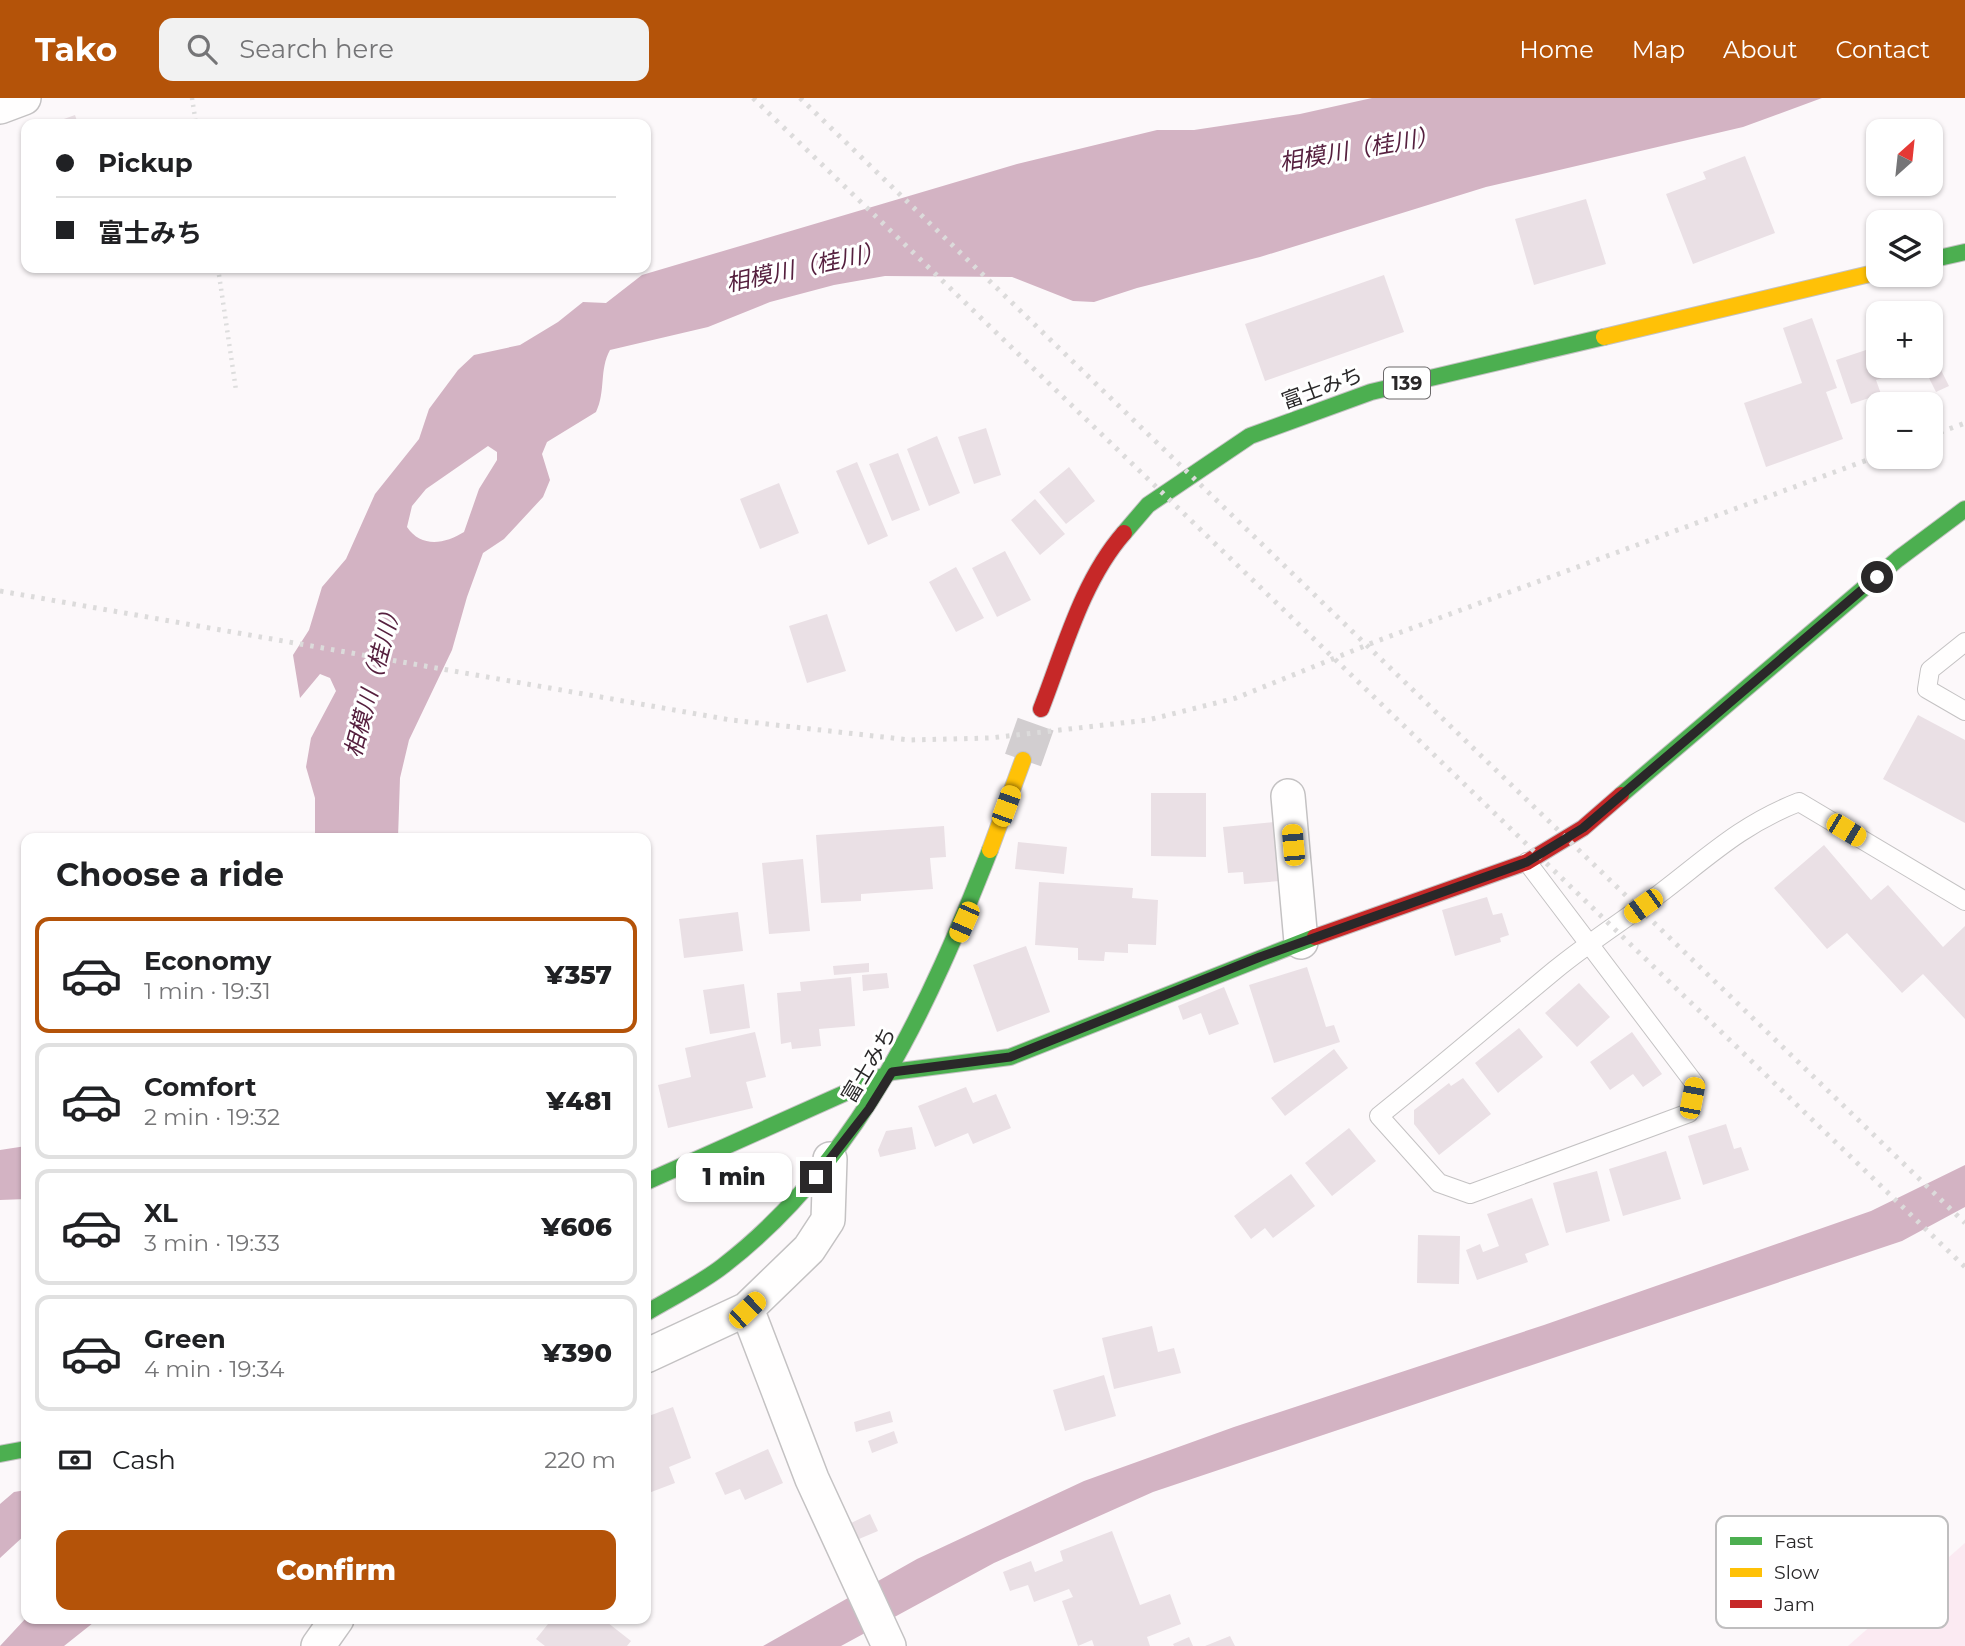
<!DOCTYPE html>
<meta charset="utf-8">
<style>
body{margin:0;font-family:Montserrat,"Noto Sans JP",sans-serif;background:#f2f2f2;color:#202124;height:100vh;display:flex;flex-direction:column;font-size:26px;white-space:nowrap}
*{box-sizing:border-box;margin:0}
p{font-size:23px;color:#757577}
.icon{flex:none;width:38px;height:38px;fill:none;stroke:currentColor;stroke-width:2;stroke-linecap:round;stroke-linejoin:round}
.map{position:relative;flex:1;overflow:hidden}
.drawer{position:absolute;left:21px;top:735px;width:630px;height:791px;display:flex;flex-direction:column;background:#fff;border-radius:14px;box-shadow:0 2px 5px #0004}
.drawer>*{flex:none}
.banner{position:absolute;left:21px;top:21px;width:630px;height:154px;border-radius:14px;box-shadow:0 2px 5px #0004;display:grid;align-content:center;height:154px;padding:0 35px;background:#fff}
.needle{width:46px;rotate:27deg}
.fabs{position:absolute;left:1866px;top:21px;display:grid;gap:14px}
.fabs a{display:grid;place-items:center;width:77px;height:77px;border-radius:14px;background:#fff;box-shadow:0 2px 5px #0004;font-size:35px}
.end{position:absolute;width:32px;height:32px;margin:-16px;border:9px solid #2a2829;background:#fff;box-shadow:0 0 0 4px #fff}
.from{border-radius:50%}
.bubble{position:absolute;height:49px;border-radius:14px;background:#fff;box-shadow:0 2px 5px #0004;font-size:23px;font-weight:800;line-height:49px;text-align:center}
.car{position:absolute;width:21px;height:42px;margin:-21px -10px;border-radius:9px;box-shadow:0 0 5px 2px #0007;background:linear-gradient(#f5c518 24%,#345 0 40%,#f5c518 0 76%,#345 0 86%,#f5c518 0)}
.banner b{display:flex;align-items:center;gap:24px;height:66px;font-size:26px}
.banner b+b{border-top:2px solid #e0e0e0}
.banner i{width:18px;height:18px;background:#202124}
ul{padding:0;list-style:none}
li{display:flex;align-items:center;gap:21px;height:116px;margin:0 14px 10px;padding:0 21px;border:4px solid #e0e0e0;border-radius:14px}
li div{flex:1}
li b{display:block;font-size:26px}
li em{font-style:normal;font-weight:800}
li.active{border-color:#b45309}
li>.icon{width:63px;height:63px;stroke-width:1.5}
h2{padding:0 35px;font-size:32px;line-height:84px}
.pay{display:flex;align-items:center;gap:18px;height:77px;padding:0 35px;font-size:26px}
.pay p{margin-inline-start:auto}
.button{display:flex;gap:14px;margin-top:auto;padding:14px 35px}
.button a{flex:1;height:80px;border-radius:14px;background:#b45309;color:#fff;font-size:28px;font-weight:800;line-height:80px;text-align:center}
header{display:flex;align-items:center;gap:42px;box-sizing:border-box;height:98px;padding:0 35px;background:#b45309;color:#fff}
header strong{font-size:33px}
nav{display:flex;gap:38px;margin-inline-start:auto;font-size:24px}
.search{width:490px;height:63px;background:#f2f2f2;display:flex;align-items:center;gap:18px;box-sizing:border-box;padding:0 24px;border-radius:14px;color:#757577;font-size:26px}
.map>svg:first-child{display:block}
.green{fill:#fbeaf2}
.water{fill:#d3b3c3;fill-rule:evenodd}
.building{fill:#eae0e5}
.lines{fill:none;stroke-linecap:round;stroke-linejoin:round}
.highway-tunnel{stroke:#d2ced0;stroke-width:38;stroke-dasharray:38 19;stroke-linecap:butt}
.lane-casing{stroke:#c4c2c3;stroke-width:20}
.street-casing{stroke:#c4c2c3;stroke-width:36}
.fast-casing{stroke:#c4c2c3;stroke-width:18}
.slow-casing{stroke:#c4c2c3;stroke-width:18}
.jam-casing{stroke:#c4c2c3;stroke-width:18}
.path{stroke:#ddd;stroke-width:4.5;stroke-dasharray:2 5;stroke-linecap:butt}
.lane{stroke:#fffefe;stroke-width:18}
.street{stroke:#fffefe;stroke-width:33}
.fast{stroke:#4caf50;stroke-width:16}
.slow{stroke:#ffc107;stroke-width:16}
.jam{stroke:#c62828;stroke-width:16}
.rail{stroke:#dcdbdb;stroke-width:5;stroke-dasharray:3.5 7;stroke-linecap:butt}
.route{stroke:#2a2829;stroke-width:9}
.labels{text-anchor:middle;stroke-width:6;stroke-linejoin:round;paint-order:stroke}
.shield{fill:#fff;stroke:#6a6869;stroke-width:2}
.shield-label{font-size:19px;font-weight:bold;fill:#2a2829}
.street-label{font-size:21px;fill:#2a2829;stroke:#fff}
.water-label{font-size:23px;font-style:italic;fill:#56203f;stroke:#fff}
.key{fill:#fff;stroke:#bfbebf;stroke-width:2}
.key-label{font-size:19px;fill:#2a2829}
</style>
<header>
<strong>Tako</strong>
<div class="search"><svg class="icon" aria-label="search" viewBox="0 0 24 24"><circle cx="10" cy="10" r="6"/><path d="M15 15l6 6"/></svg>Search here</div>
<nav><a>Home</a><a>Map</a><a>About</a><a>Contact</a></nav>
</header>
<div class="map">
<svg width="1965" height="1548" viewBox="0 0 1965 1548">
<rect width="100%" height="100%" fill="#fcf8fa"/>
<path class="green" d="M1965,1445V1548H1848Z"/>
<path class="water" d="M1372,0H1822L1743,29L1486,89L1260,159L1137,190L1094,204L1073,203L1012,179L885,178L834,187L770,204L708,229L610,252C599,272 606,293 596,314L547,344L542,356L550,382L543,399L504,441L483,455L467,499L452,552L409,642L400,680L398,740H315V700L306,669L311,640L336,593L330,580L320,576L300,600L293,557L309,532L322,489L346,461L375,396L419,341L429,311L458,272L474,257L520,247L558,224L583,204L606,205L642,177L1017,66L1157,32H1194L1300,16ZM488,348L497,354V362L479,391L464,434C445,446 421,450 407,429L412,408L426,391Z
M26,1048V1101L0,1102V1052Z
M1965,1067V1109L1902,1143L1153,1394L994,1465L841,1548H763L917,1461L1084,1383L1234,1329L1544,1227L1871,1113Z
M26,1392V1436L0,1460V1406L14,1394Z
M26,1520V1521H98L64,1548H0Z"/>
<path class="building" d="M75,17L78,26H50Z
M1745,58L1775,135L1693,166L1666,96L1706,81L1703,74Z
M1586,101L1606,166L1534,187L1515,121Z
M1384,177L1404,234L1265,283L1245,226Z
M1812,220L1837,290L1826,294L1843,341L1766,369L1744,305L1802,285L1783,230Z
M1875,249L1878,268H1881L1885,279L1876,282L1881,296L1851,306L1836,262Z
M1939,268L1949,288L1936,294L1926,274Z
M986,330L1001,377L974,386L958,339Z
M937,338L960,395L929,408L907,351Z
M898,355L920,412L892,423L869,366Z
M857,364L888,438L868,447L836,373Z
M1069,369L1095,403L1066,426L1039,394Z
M779,385L799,435L760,451L740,401Z
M1035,401L1065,436L1040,457L1011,422Z
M1005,453L1031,502L997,519L972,470Z
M956,469L984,520L956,534L929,484Z
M827,516L846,573L807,585L789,528Z
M1918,617L1965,642V725L1883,681Z
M1151,695H1206V759L1151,758Z
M1274,724L1280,783L1244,786L1243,774L1228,775L1223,729Z
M944,728L946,759L930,760L933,791L861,796V803L821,805L816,737Z
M1018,744L1067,749L1064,776L1015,771Z
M1824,747L1871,802L1888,787L1943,849L1965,828V921L1923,876L1902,895L1847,835L1827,851L1774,790Z
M803,761L810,833L769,836L762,765Z
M1039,784L1133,790L1132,800L1158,802L1156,847L1128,846V855L1105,854L1104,863L1078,862V850L1035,847Z
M1487,799L1493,817L1502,815L1509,837L1500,840L1501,844L1455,858L1442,812Z
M738,814L743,853L684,860L679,821Z
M1026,848L1050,914L997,934L973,867Z
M869,865V874L834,877L833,868Z
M1307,869L1326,929L1334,927L1340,944L1274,965L1249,887Z
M887,875L889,890L863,893L862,877Z
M851,879L855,928L819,931L821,948L792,951L791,944L781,946L777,895L801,893L800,884Z
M1579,885L1610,919L1577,949L1545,915Z
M744,886L750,930L710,936L703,892Z
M1224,889L1239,926L1209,937L1201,915L1183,922L1178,908Z
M1519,930L1543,959L1498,995L1475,965Z
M755,934L766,979L746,984L753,1010L668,1030L658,987L691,979L685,950Z
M1632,934L1662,976L1643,989L1633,976L1610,992L1590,964Z
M1334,951L1348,970L1285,1018L1271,1000Z
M1463,980L1491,1016L1439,1057L1414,1026V1012L1449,985L1451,988Z
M966,989L973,1005L996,996L1011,1030L973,1046L968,1035L935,1049L918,1008Z
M1726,1026L1734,1051L1741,1049L1749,1072L1703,1087L1688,1038Z
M912,1029L916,1051L880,1059L878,1052L886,1033Z
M1349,1030L1376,1063L1332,1098L1305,1065Z
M1666,1053L1681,1101L1623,1118L1609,1071Z
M1597,1073L1610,1123L1566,1135L1553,1085Z
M1291,1076L1315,1108L1273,1140L1265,1130L1251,1141L1234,1118Z
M1532,1100L1549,1147L1525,1156L1528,1164L1477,1182L1466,1152L1480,1146L1483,1154L1499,1148L1487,1116Z
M1418,1137L1460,1138L1459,1186L1417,1185Z
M1152,1228L1158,1254L1174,1250L1181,1275L1114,1291L1102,1240Z
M1104,1277L1116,1318L1065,1333L1053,1292Z
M673,1309L691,1360L669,1369L675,1385L646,1396V1319Z
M890,1313L893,1324L856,1334L854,1324Z
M894,1333L898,1345L872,1355L868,1343Z
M768,1351L783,1385L745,1402L740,1391L725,1397L715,1375Z
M870,1416L878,1433L859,1441L851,1425Z
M1112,1433L1140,1507L1170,1496L1181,1526L1147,1539L1150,1548H1094L1092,1542L1078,1548L1062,1503L1073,1499L1069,1491L1034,1504L1028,1487L1010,1493L1003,1474L1031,1463L1035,1474L1063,1463L1060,1453Z
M552,1521H603L631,1543L627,1548H545L536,1541Z
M1230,1538L1235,1548H1205Z
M1189,1539L1193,1548H1174L1173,1546Z"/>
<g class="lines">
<path class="highway-tunnel" d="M1023,662L1041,611"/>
<g class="lane-casing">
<path id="lane" d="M1965,544L1930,572L1927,591L1965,613
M1527,764L1695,986L1689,1015L1470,1096L1439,1085L1379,1018C1439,970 1496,921 1555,872C1588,845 1624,822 1658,797C1707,760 1740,727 1799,704L1965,803"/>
</g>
<g class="street-casing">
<path id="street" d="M0,9L24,0
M1288,698L1301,844
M747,1211L809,1151L828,1122L830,1061
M646,1258L747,1211L812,1381L889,1548
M318,1548L337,1521"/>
</g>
<g class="fast-casing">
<path id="fast" d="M1930,162L1965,154
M1124,435L1148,407L1250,338L1371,294L1604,239
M1621,697L1898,461L1965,411
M646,1084L892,974L1010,959L1315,839
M646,1215C671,1200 700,1186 723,1168C859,1063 929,908 990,752
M0,1356L26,1351"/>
</g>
<g class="slow-casing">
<path id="slow" d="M1604,239L1878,174
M990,752L1023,662"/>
</g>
<g class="jam-casing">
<path id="jam" d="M1041,611C1064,552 1082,483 1124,435
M1315,839L1527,764L1583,730L1621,697"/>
</g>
<path class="path" d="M192,0L196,26
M218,170L236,292"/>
<use href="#lane" class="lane"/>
<use href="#street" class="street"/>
<use href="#fast" class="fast"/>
<use href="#slow" class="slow"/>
<use href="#jam" class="jam"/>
<path class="rail" d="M753,0L1965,1169
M800,0L1965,1125
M1930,338L1965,325
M0,493L731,622L910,642L990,640L1148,622L1236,600L1377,543L1878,358"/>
</g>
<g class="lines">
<path class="route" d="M816,1079L869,1011L892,974L1010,959L1260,859L1527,764L1583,730L1877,479"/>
</g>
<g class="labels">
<rect class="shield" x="1384" y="269.5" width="46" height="31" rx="5"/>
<g class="shield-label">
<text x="1407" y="292">139</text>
</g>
<g class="street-label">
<text transform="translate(1322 290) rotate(-20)" y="7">富士みち</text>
<text transform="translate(869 967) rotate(-59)" y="7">富士みち</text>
</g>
<g class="water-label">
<text transform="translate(1359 51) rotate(-10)" y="8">相模川（桂川）</text>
<text transform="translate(805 169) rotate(-12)" y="8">相模川（桂川）</text>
<text transform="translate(373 581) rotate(-75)" y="8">相模川（桂川）</text>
</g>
</g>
<rect x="1716" y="1418" width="232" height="112" rx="10" class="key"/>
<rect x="1730" y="1439" width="32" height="8" fill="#4caf50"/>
<rect x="1730" y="1470" width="32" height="9" fill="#ffc107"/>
<rect x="1730" y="1502" width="32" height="8" fill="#c62828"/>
<g class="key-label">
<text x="1774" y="1450">Fast</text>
<text x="1774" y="1481">Slow</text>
<text x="1774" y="1513">Jam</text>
</g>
</svg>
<div class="fabs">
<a><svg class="needle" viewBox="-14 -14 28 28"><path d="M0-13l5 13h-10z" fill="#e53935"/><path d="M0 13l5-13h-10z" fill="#757577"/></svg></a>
<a><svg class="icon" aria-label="layers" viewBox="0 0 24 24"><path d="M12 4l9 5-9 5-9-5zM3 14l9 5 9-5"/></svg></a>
<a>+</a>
<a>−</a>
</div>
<i class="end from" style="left:1877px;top:479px"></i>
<i class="end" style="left:816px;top:1079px"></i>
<div class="bubble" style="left:676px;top:1055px;width:116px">1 min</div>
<i class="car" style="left:1006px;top:708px;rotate:20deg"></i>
<i class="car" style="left:1846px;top:732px;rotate:121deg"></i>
<i class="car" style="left:1293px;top:747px;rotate:355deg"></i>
<i class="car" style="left:1643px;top:808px;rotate:234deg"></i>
<i class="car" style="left:964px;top:824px;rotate:204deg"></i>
<i class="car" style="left:1692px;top:1000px;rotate:11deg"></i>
<i class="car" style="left:747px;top:1212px;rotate:46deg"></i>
<div class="banner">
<b><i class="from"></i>Pickup</b>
<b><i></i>富士みち</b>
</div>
<section class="drawer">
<h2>Choose a ride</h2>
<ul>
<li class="active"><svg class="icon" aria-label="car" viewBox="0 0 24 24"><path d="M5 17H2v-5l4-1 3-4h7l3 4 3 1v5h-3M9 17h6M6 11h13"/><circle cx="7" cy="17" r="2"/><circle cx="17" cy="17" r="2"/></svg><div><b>Economy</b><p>1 min · 19:31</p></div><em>¥357</em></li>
<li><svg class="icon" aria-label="car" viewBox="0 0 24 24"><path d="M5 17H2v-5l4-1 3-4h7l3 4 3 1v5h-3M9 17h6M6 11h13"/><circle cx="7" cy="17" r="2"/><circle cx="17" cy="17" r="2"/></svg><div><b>Comfort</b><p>2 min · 19:32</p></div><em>¥481</em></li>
<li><svg class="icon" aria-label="car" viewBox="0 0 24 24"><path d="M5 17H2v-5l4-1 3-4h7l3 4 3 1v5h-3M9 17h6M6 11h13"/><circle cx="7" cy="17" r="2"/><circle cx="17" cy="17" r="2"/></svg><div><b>XL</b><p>3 min · 19:33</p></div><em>¥606</em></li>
<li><svg class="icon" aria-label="car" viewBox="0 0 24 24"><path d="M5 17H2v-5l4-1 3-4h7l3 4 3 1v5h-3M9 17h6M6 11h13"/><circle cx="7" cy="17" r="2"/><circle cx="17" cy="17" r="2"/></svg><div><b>Green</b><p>4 min · 19:34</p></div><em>¥390</em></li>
</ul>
<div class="pay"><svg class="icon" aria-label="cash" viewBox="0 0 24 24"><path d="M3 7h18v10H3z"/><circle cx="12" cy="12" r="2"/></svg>Cash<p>220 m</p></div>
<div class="button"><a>Confirm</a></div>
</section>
</div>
